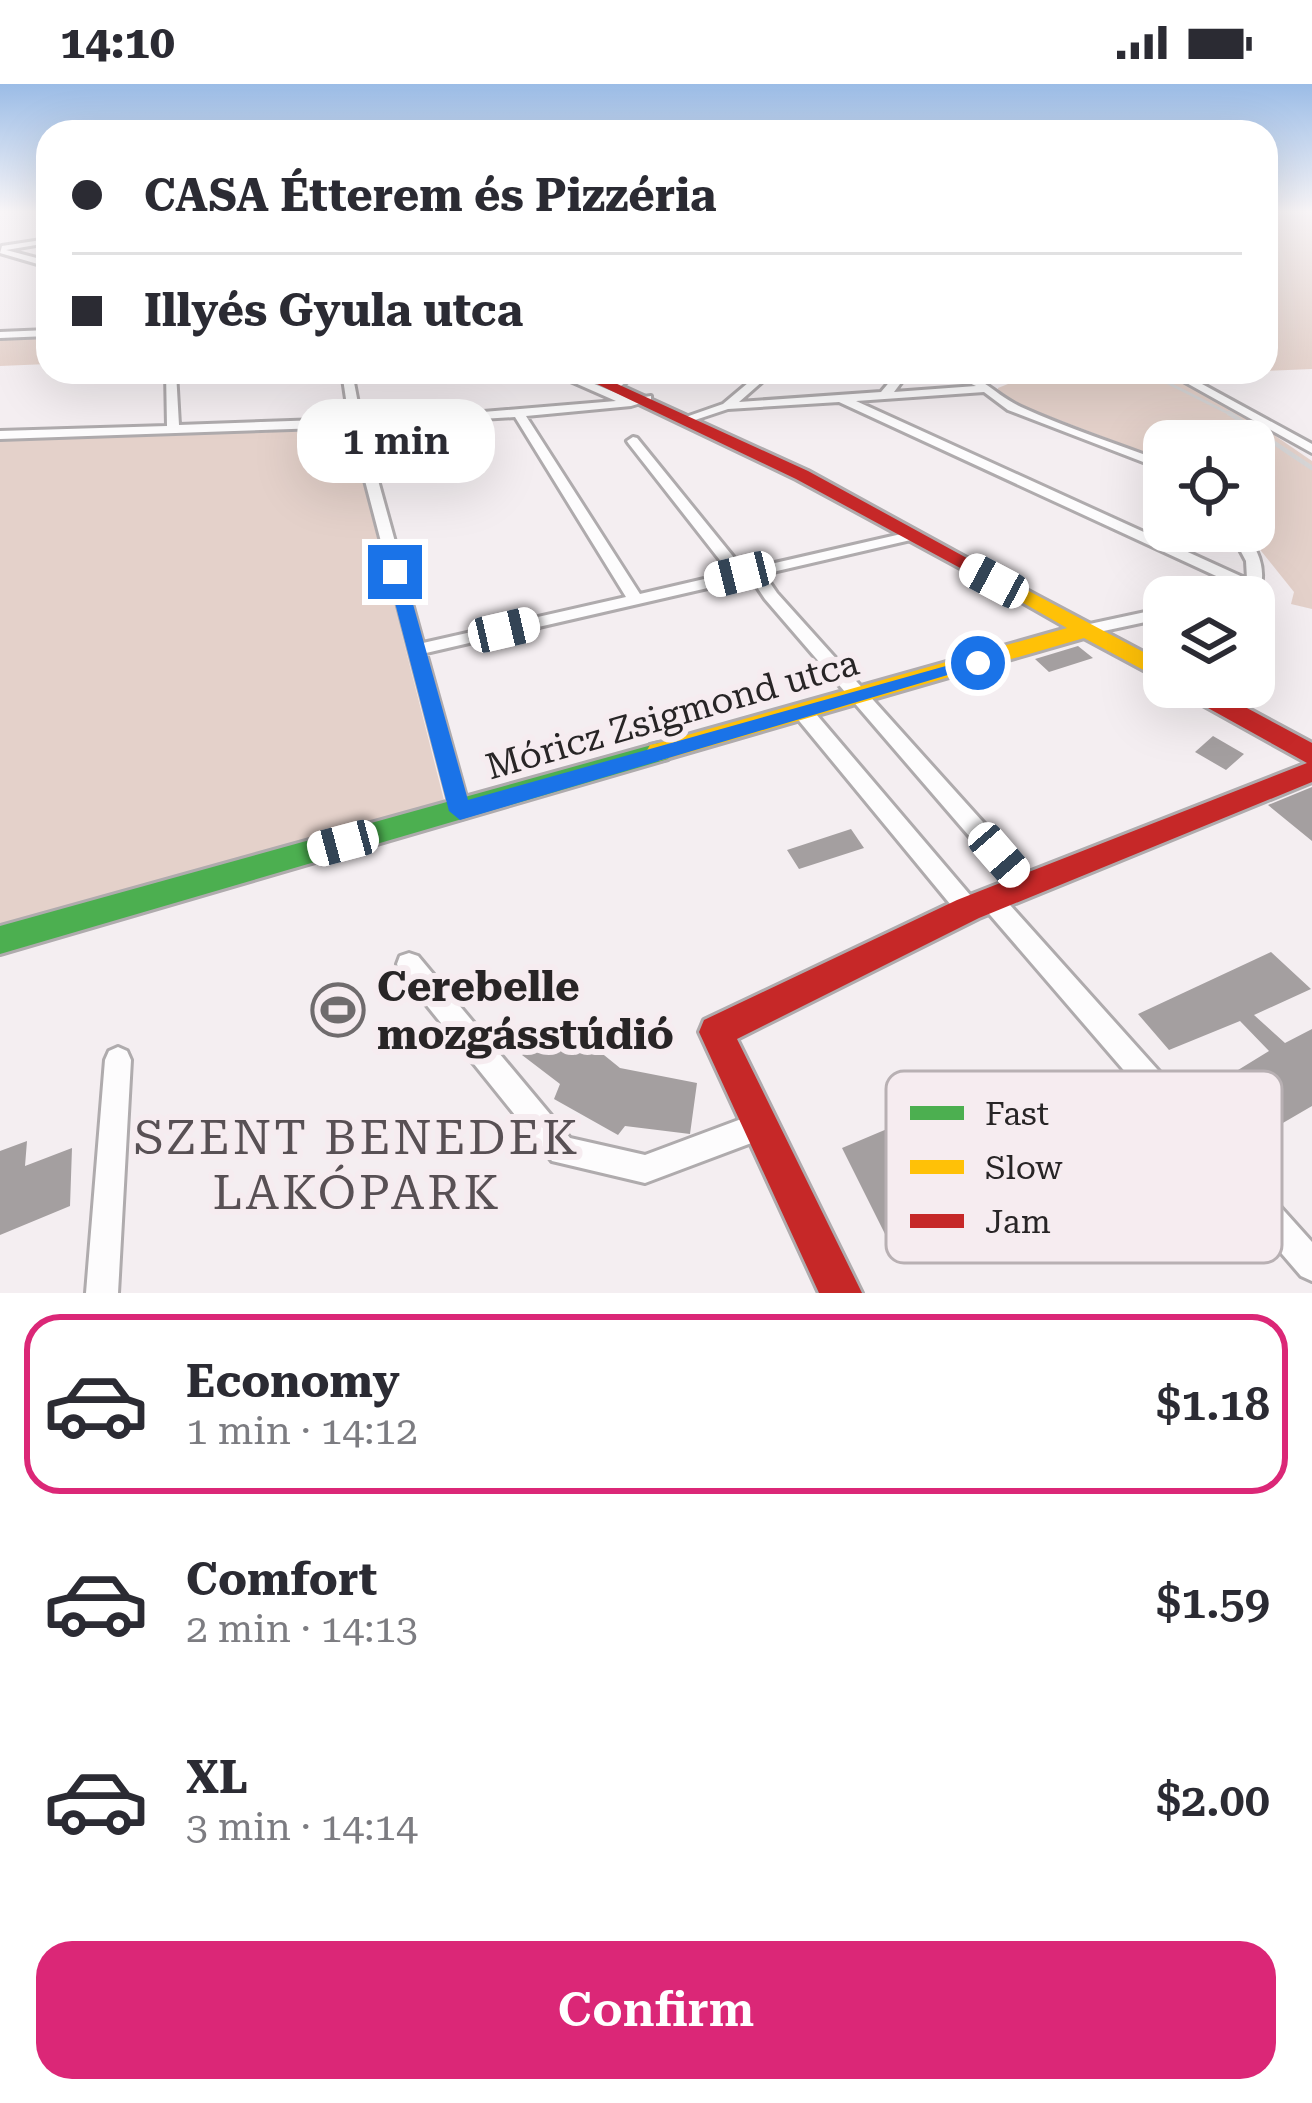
<!DOCTYPE html>
<meta charset="utf-8">
<style>
body{margin:0;font-family:"Roboto Serif",serif;background:#f2f2f3;color:#2b2b33;height:100vh;display:flex;flex-direction:column;font-size:45px;white-space:nowrap}
*{box-sizing:border-box;margin:0}
p{font-size:39px;color:#7c7c81}
.icon{flex:none;width:66px;height:66px;fill:none;stroke:currentColor;stroke-width:2;stroke-linecap:round;stroke-linejoin:round}
.map{position:relative;height:1209px;overflow:hidden}
.details{display:flex;flex-direction:column;background:#fff;flex:1}
.details>*{flex:none}
.top-card{position:absolute;left:36px;top:36px;width:1242px;height:264px;border-radius:36px;box-shadow:0 12px 48px #0002;display:grid;align-content:center;height:264px;padding:0 36px;background:#fff}
.controls{position:absolute;left:1143px;top:336px;display:grid;gap:24px}
.controls a{display:grid;place-items:center;width:132px;height:132px;border-radius:24px;background:#fff;box-shadow:0 12px 48px #0002;font-size:60px}
.end{position:absolute;width:54px;height:54px;margin:-27px;border:15px solid #1a73e8;background:#fff;box-shadow:0 0 0 6px #fff}
.from{border-radius:50%}
.bubble{position:absolute;height:84px;border-radius:36px;background:#fff;box-shadow:0 12px 48px #0002;font-size:39px;font-weight:600;line-height:84px;text-align:center}
.car{position:absolute;width:36px;height:72px;margin:-36px -18px;border-radius:15px;box-shadow:0 0 9px 3px #0007;background:linear-gradient(#fff 24%,#345 0 40%,#fff 0 76%,#345 0 86%,#fff 0)}
.top-card b{display:flex;align-items:center;gap:42px;height:114px;font-size:45px}
.top-card b+b{border-top:3px solid #e1e1e2}
.top-card i{width:30px;height:30px;background:#2b2b33}
ul{padding:21px 0 0;list-style:none}
li{display:flex;align-items:center;gap:36px;height:180px;margin:0 24px 18px;padding:0 12px;border:6px solid transparent;border-radius:36px}
li div{flex:1}
li b{display:block;font-size:45px}
li em{font-style:normal;font-weight:600}
li.current{border-color:#db2777}
li>.icon{width:108px;height:108px;stroke-width:1.5}
.cta{display:flex;gap:24px;margin-top:auto;padding:24px 36px}
.cta a{flex:1;height:138px;border-radius:36px;background:#db2777;color:#fff;font-size:48px;font-weight:600;line-height:138px;text-align:center}
.status{display:flex;justify-content:space-between;align-items:center;height:84px;padding:0 60px;background:#fff;direction:ltr}
.status svg{height:33px;fill:currentColor}
.map>svg:first-child{display:block}
.green{fill:#e4d1ca}
.building{fill:#a49fa0}
.lines{fill:none;stroke-linecap:round;stroke-linejoin:round}
.street-casing{stroke:#afabad;stroke-width:6}
.fast-casing{stroke:#afabad;stroke-width:6}
.slow-casing{stroke:#afabad;stroke-width:6}
.jam-casing{stroke:#afabad;stroke-width:6}
.street{fill:#fdfcfd;fill-rule:evenodd}
.fast{fill:#4caf50;fill-rule:evenodd}
.slow{fill:#ffc107;fill-rule:evenodd}
.jam{fill:#c62828;fill-rule:evenodd}
.rail-far1{stroke:#d7d6d7;stroke-width:3}
.rail{stroke:#d7d6d7;stroke-width:4.5}
.route{fill:#1a73e8}
.labels{text-anchor:middle;stroke-width:12;stroke-linejoin:round;paint-order:stroke}
.street-label{font-size:36px;fill:#282526;stroke:#f6ecf0}
.near-poi-label{font-size:42px;font-weight:bold;fill:#282526;stroke:#f6ecf0;text-anchor:start}
.near-neighbourhood-label{font-size:48px;letter-spacing:3px;fill:#585054;stroke:#f6ecf0}
.key{fill:#f6ecf0;stroke:#b8b0b3;stroke-width:3}
.key-label{font-size:33px;fill:#282526}
</style>
<div class="status"><b>14:10</b><svg viewBox="0 0 49 12"><path d="M0 12V9h3v3zM5 12V6h3v6zM10 12V3h3v9zM15 12V0h3v12zM26 1h20v11H26zM47 4h2v5h-2z"/></svg></div>
<div class="map">
<svg width="1312" height="1209" viewBox="0 0 1312 1209">
<rect width="100%" height="100%" fill="#f4eef1"/>
<path class="green" d="M1266,128H1312V285L1266,287Z
M48,249V280L0,282V251Z
M1038,288H1253L1186,291L1312,377V525L1291,520L1294,508L1245,447H1254V357H1164V376L999,313L998,304Z
M350,346L445,720L0,854V355Z"/>
<path class="building" d="M1078,562L1093,574L1049,588L1035,575Z
M1213,652L1244,670L1226,686L1195,668Z
M1312,703V757L1268,721Z
M851,745L864,764L799,785L787,766Z
M1271,868L1311,905L1254,931L1285,959L1312,945V1022L1254,1056L1212,1002L1269,967L1240,937L1169,966L1138,930Z
M562,937L620,984L697,999L690,1050L625,1042L618,1051L554,1015L560,1000L522,971Z
M1062,987L1111,1054L889,1158L842,1064L932,1026L920,1006L961,988L982,1021Z
M27,1057L25,1082L72,1064L70,1122L0,1151V1067Z"/>
<g class="lines">
<g class="street-casing">
<path id="street" d="M48,155V159L6,166L48,177V183L0,169L2,162Z
M48,246V252L0,254V248Z
M166,288H176L179,341L349,335L342,288H352L361,335L435,332L616,317L550,288H565L631,315L651,312V316L631,322L526,332L640,510L730,489L629,360L627,357L633,353L637,354L744,486L910,448L915,449V455L764,490L777,509L1035,796L1038,803L1035,810L1027,812L1019,810L765,515L751,494L426,569L470,727L467,733L460,735L453,733L351,343L0,355V347L167,342ZM515,333L626,513L423,559L363,342Z
M628,288H640L618,304H610V300Z
M761,288H773L739,318L881,308L898,288H909L894,308L976,302L945,288C982,288 991,309 1021,323C1067,344 1117,360 1164,378V386L1008,326L984,308L856,317L1247,495L1246,477L1230,447H1244C1258,466 1265,481 1261,503L1244,513H1221L1240,503L839,318L728,325L689,338L683,334L723,320Z
M1167,288H1180L1312,360V369Z
M1164,524V534L1085,551L1077,546L1085,541Z
M803,622L810,623L976,818L980,825L976,832L968,835L960,832L796,633L794,628Z
M993,808L1001,811L1312,1158V1197L1301,1192L985,825L982,818L985,811Z
M409,869L418,872L570,1054L645,1071L760,1028L770,1032L774,1042L770,1052L645,1099L552,1077L400,888L397,880L400,872Z
M118,963L127,967L131,976L118,1209H86L105,976L109,967Z"/>
</g>
<g class="fast-casing">
<path id="fast" d="M659,659L668,661L672,668L668,675L0,870V842Z"/>
</g>
<g class="slow-casing">
<path id="slow" d="M1006,495L1164,579V597L1084,554L659,677L650,675L646,668L650,661L659,659L1067,544L999,505L996,501Z"/>
</g>
<g class="jam-casing">
<path id="jam" d="M572,288H591L808,387L1016,501L1006,507L999,505L796,395Z
M1177,603H1208L1312,659V698L979,834L737,955L862,1209H819L699,948L704,936L957,816L1307,679L1181,609Z"/>
</g>
<use href="#street" class="street"/>
<use href="#fast" class="fast"/>
<use href="#slow" class="slow"/>
<use href="#jam" class="jam"/>
<path class="rail-far1" d="M1146,288L1234,332"/>
<path class="rail" d="M1229,329L1312,384"/>
</g>
<linearGradient id="sky" x2="0" y2="1"><stop stop-color="#9bbce6"/><stop offset="0.43" stop-color="#faf7f9"/><stop offset="1" stop-color="#faf7f9" stop-opacity="0"/></linearGradient>
<rect width="1312" height="297" fill="url(#sky)"/>
<path class="route" d="M395,483L404,488L468,716L978,573L988,579L460,736L449,727L387,488Z"/>
<defs>
<g id="stadium-ring" transform="scale(2.7)"><circle r="9.5" fill="#f6ecf0" stroke="#6f6b6d" stroke-width="1.5"/><path d="M0-5a6.5 5 0 1 0 0 10a6.5 5 0 1 0 0-10ZM-3.5-1.8h7v3.6h-7Z" fill="#6f6b6d"/></g>
</defs>
<g fill-rule="evenodd">
<use href="#stadium-ring" x="338" y="926"/>
</g>
<g class="labels">
<g class="street-label">
<text transform="translate(672 630) rotate(-16)" y="13">Móricz Zsigmond utca</text>
</g>
<g class="near-poi-label">
<text x="377" y="917">Cerebelle<tspan x="377" dy="48">mozgásstúdió</tspan></text>
</g>
<g class="near-neighbourhood-label">
<text x="357" y="1070">SZENT BENEDEK<tspan x="357" dy="55">LAKÓPARK</tspan></text>
</g>
</g>
<rect x="886" y="987" width="396" height="192" rx="18" class="key"/>
<rect x="910" y="1022" width="54" height="14" fill="#4caf50"/>
<rect x="910" y="1076" width="54" height="14" fill="#ffc107"/>
<rect x="910" y="1130" width="54" height="14" fill="#c62828"/>
<g class="key-label">
<text x="985" y="1041">Fast</text>
<text x="985" y="1095">Slow</text>
<text x="985" y="1149">Jam</text>
</g>
</svg>
<div class="controls">
<a><svg class="icon" aria-label="locate" viewBox="0 0 24 24"><circle cx="12" cy="12" r="6"/><path d="M12 2v4M12 18v4M2 12h4M18 12h4"/></svg></a>
<a><svg class="icon" aria-label="layers" viewBox="0 0 24 24"><path d="M12 4l9 5-9 5-9-5zM3 14l9 5 9-5"/></svg></a>
</div>
<i class="end from" style="left:978px;top:579px"></i>
<i class="end" style="left:395px;top:488px"></i>
<div class="bubble" style="left:297px;top:315px;width:198px">1 min</div>
<i class="car" style="left:740px;top:490px;rotate:256deg"></i>
<i class="car" style="left:994px;top:497px;rotate:298deg"></i>
<i class="car" style="left:504px;top:546px;rotate:77deg"></i>
<i class="car" style="left:343px;top:759px;rotate:255deg"></i>
<i class="car" style="left:999px;top:771px;rotate:139deg"></i>
<div class="top-card">
<b><i class="from"></i>CASA Étterem és Pizzéria</b>
<b><i></i>Illyés Gyula utca</b>
</div>
</div>
<section class="details">
<ul>
<li class="current"><svg class="icon" aria-label="car" viewBox="0 0 24 24"><path d="M5 17H2v-5l4-1 3-4h7l3 4 3 1v5h-3M9 17h6M6 11h13"/><circle cx="7" cy="17" r="2"/><circle cx="17" cy="17" r="2"/></svg><div><b>Economy</b><p>1 min · 14:12</p></div><em>$1.18</em></li>
<li><svg class="icon" aria-label="car" viewBox="0 0 24 24"><path d="M5 17H2v-5l4-1 3-4h7l3 4 3 1v5h-3M9 17h6M6 11h13"/><circle cx="7" cy="17" r="2"/><circle cx="17" cy="17" r="2"/></svg><div><b>Comfort</b><p>2 min · 14:13</p></div><em>$1.59</em></li>
<li><svg class="icon" aria-label="car" viewBox="0 0 24 24"><path d="M5 17H2v-5l4-1 3-4h7l3 4 3 1v5h-3M9 17h6M6 11h13"/><circle cx="7" cy="17" r="2"/><circle cx="17" cy="17" r="2"/></svg><div><b>XL</b><p>3 min · 14:14</p></div><em>$2.00</em></li>
</ul>
<div class="cta"><a>Confirm</a></div>
</section>
